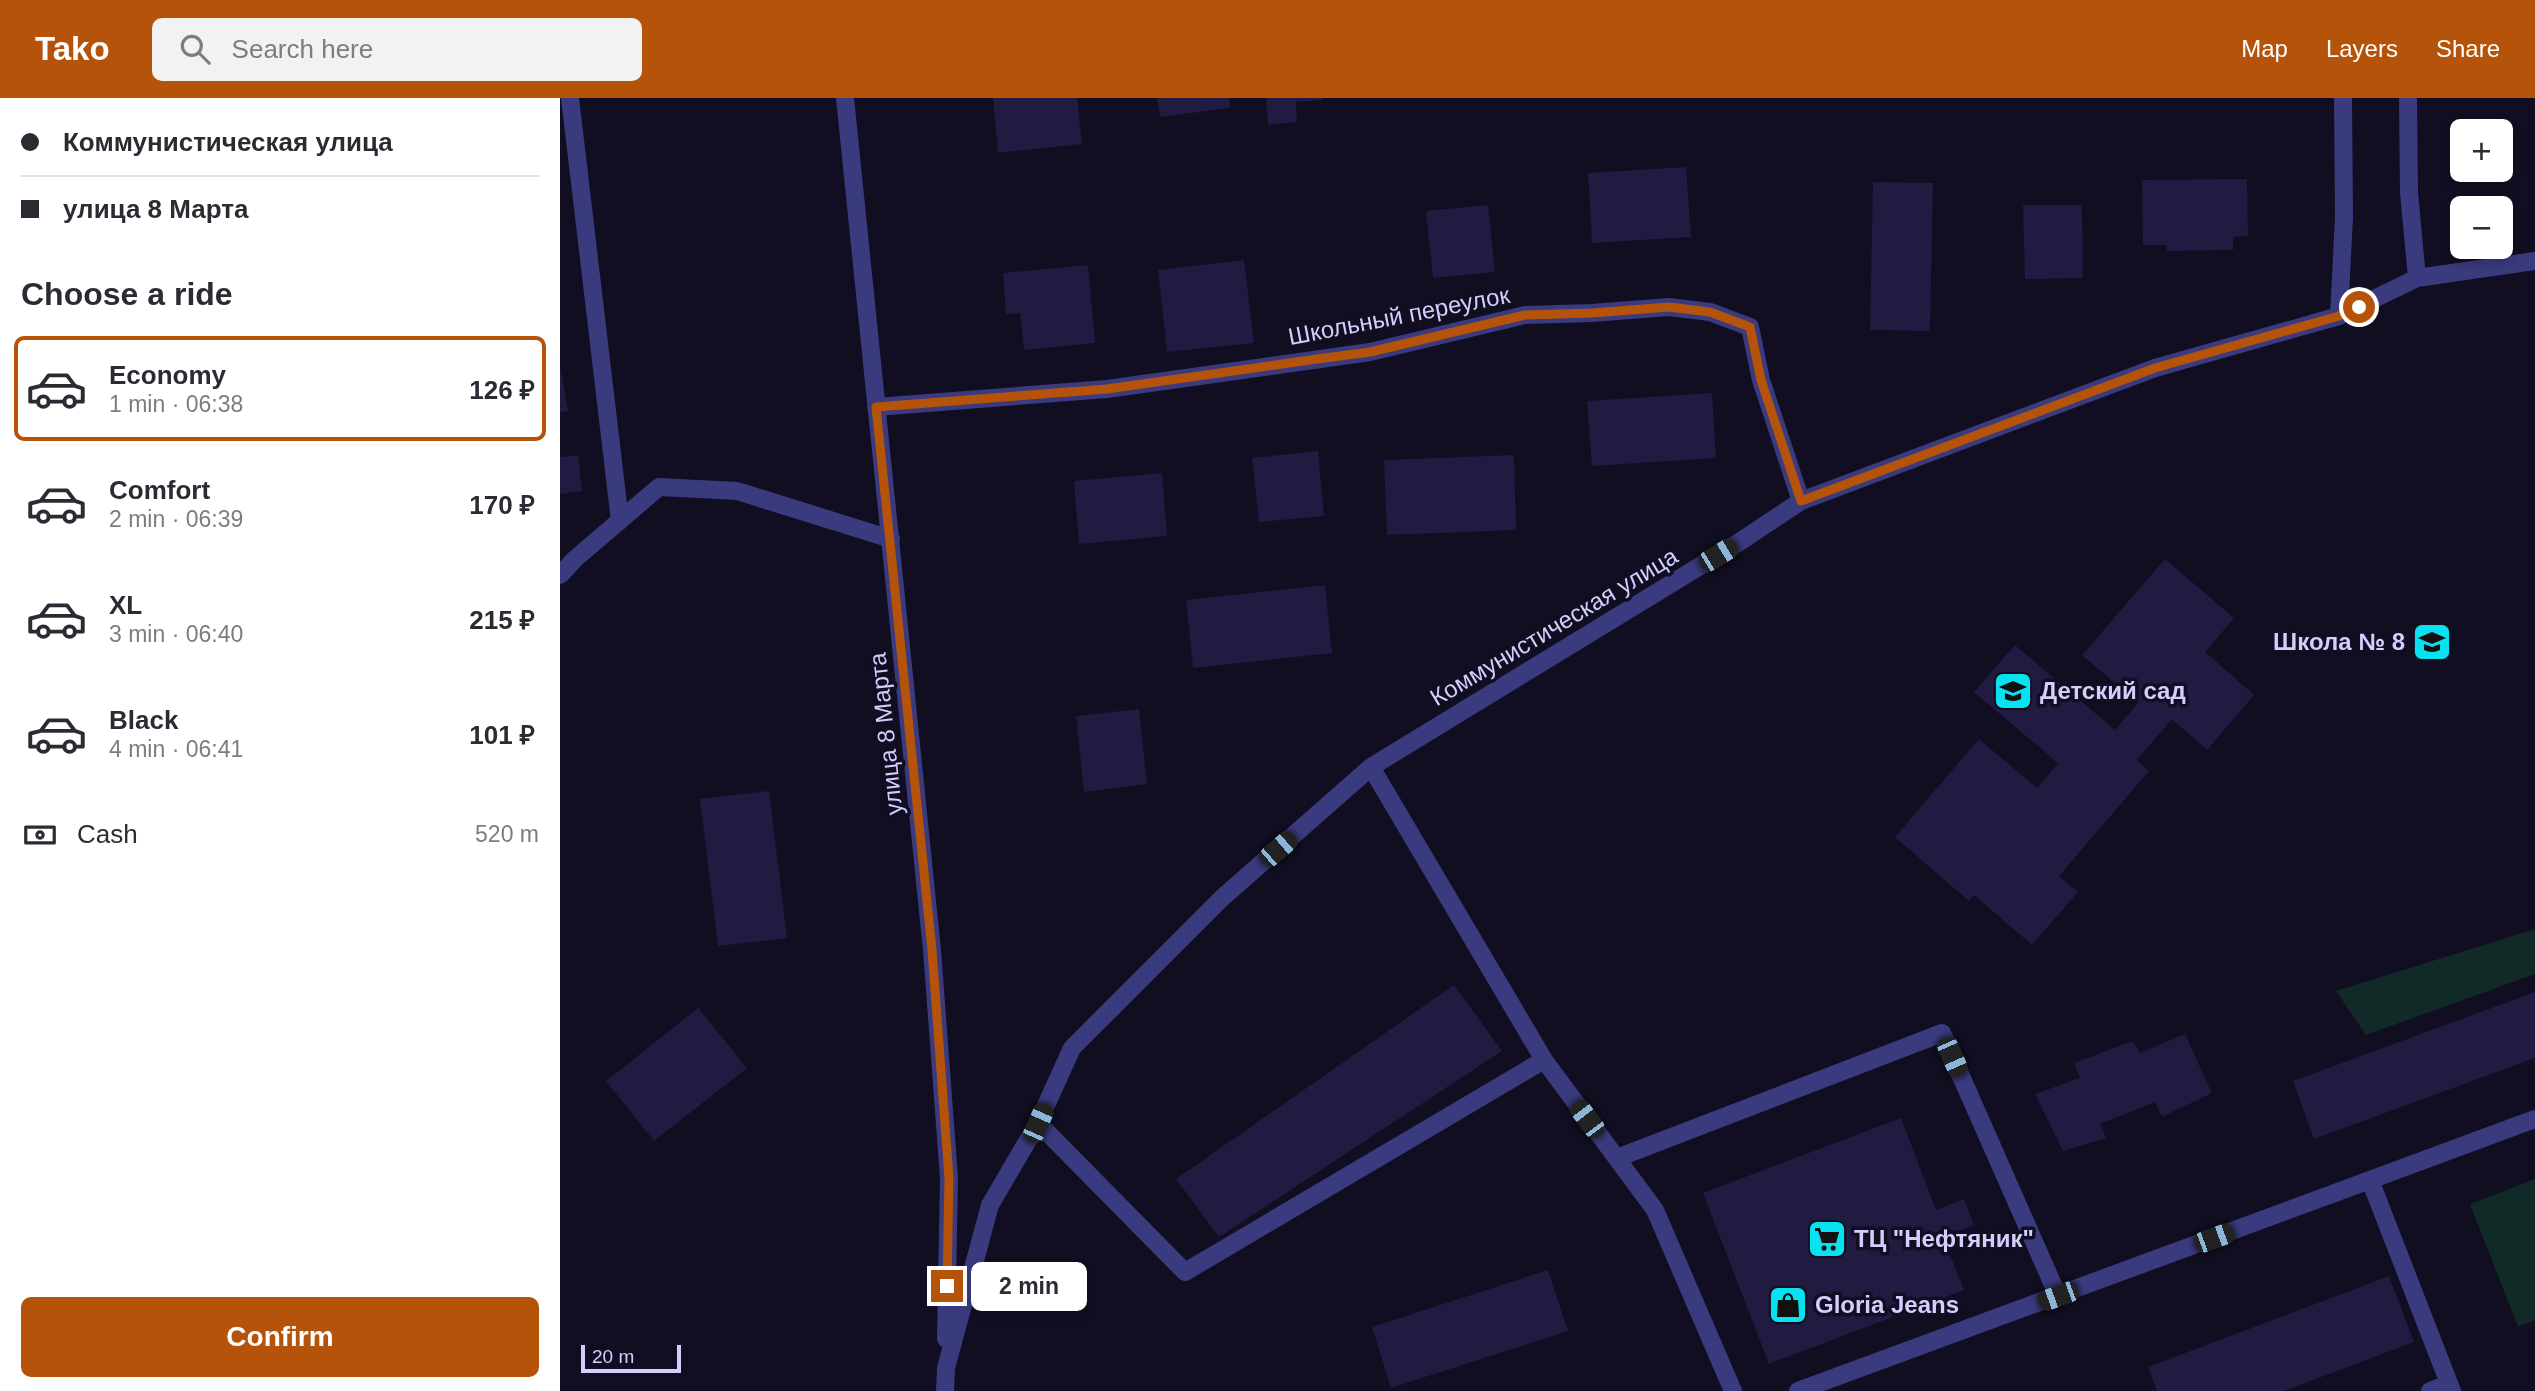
<!DOCTYPE html>
<meta charset="utf-8">
<style>
body{margin:0;font-family:Arial,sans-serif;background:#f2f2f3;color:#2b2b33;height:100vh;display:flex;flex-direction:column;font-size:26px;white-space:nowrap}
*{box-sizing:border-box;margin:0}
p{font-size:23px;color:#7c7c81}
.icon{flex:none;width:38px;height:38px;fill:none;stroke:currentColor;stroke-width:2;stroke-linecap:round;stroke-linejoin:round}
.map{position:relative;flex:1;overflow:hidden}
.side{display:flex;flex-direction:column;background:#fff;width:560px}
.side>*{flex:none}
.hud{display:grid;align-content:center;height:154px;padding:0 21px;background:#fff}
.tools{position:absolute;left:1890px;top:21px;display:grid;gap:14px}
.tools a{display:grid;place-items:center;width:63px;height:63px;border-radius:10px;background:#fff;box-shadow:0 4px 10px #0003;font-size:35px}
.scale{position:absolute;left:21px;bottom:18px;width:100px;box-sizing:border-box;padding-left:7px;border:4px solid #d2cefd;border-top:0;font-size:19px;line-height:24px;white-space:nowrap;color:#d2cefd;-webkit-text-stroke:5px #100e20;paint-order:stroke}
.end{position:absolute;width:32px;height:32px;margin:-16px;border:9px solid #b45309;background:#fff;box-shadow:0 0 0 4px #fff}
.from{border-radius:50%}
.bubble{position:absolute;height:49px;border-radius:10px;background:#fff;box-shadow:0 4px 10px #0003;font-size:23px;font-weight:700;line-height:49px;text-align:center}
.car{position:absolute;width:21px;height:42px;margin:-21px -10px;border-radius:9px;box-shadow:0 0 5px 2px #0007;background:linear-gradient(#222 24%,#8ab4d8 0 40%,#222 0 76%,#8ab4d8 0 86%,#222 0)}
.hud b{display:flex;align-items:center;gap:24px;height:66px;font-size:26px}
.hud b+b{border-top:2px solid #e1e1e2}
.hud i{width:18px;height:18px;background:#2b2b33}
ul{padding:0;list-style:none}
li{display:flex;align-items:center;gap:21px;height:105px;margin:0 14px 10px;padding:0 7px;border:4px solid transparent;border-radius:10px}
li div{flex:1}
li b{display:block;font-size:26px}
li em{font-style:normal;font-weight:700}
li.selected{border-color:#b45309}
li>.icon{width:63px;height:63px;stroke-width:1.5}
h2{padding:0 21px;font-size:32px;line-height:84px}
.pay{display:flex;align-items:center;gap:18px;height:77px;padding:0 21px;font-size:26px}
.pay p{margin-inline-start:auto}
.primary-button{display:flex;gap:14px;margin-top:auto;padding:14px 21px}
.primary-button a{flex:1;height:80px;border-radius:10px;background:#b45309;color:#fff;font-size:28px;font-weight:700;line-height:80px;text-align:center}
header{display:flex;align-items:center;gap:42px;box-sizing:border-box;height:98px;padding:0 35px;background:#b45309;color:#fff}
header strong{font-size:33px}
nav{display:flex;gap:38px;margin-inline-start:auto;font-size:24px}
.search{width:490px;height:63px;background:#f2f2f3;display:flex;align-items:center;gap:18px;box-sizing:border-box;padding:0 24px;border-radius:10px;color:#7c7c81;font-size:26px}
main{display:flex;flex:1;min-height:0}
.map>svg:first-child{display:block}
.green{fill:#112a28}
.building{fill:#211a41}
.lines{fill:none;stroke-linecap:round;stroke-linejoin:round}
.minor{stroke:#3a3a7e;stroke-width:18}
.route{stroke:#b45309;stroke-width:9}
.labels{text-anchor:middle;stroke-width:7;stroke-linejoin:round;paint-order:stroke}
.street-label{font-size:24px;fill:#d2cefd;stroke:#100e20}
.poi-label{font-size:24px;font-weight:bold;fill:#d2cefd;stroke:#100e20;text-anchor:start}
</style>
<header>
<strong>Tako</strong>
<div class="search"><svg class="icon" aria-label="search" viewBox="0 0 24 24"><circle cx="10" cy="10" r="6"/><path d="M15 15l6 6"/></svg>Search here</div>
<nav><a>Map</a><a>Layers</a><a>Share</a></nav>
</header>
<main>
<section class="side">
<div class="hud">
<b><i class="from"></i>Коммунистическая улица</b>
<b><i></i>улица 8 Марта</b>
</div>
<h2>Choose a ride</h2>
<ul>
<li class="selected"><svg class="icon" aria-label="car" viewBox="0 0 24 24"><path d="M5 17H2v-5l4-1 3-4h7l3 4 3 1v5h-3M9 17h6M6 11h13"/><circle cx="7" cy="17" r="2"/><circle cx="17" cy="17" r="2"/></svg><div><b>Economy</b><p>1 min · 06:38</p></div><em>126 ₽</em></li>
<li><svg class="icon" aria-label="car" viewBox="0 0 24 24"><path d="M5 17H2v-5l4-1 3-4h7l3 4 3 1v5h-3M9 17h6M6 11h13"/><circle cx="7" cy="17" r="2"/><circle cx="17" cy="17" r="2"/></svg><div><b>Comfort</b><p>2 min · 06:39</p></div><em>170 ₽</em></li>
<li><svg class="icon" aria-label="car" viewBox="0 0 24 24"><path d="M5 17H2v-5l4-1 3-4h7l3 4 3 1v5h-3M9 17h6M6 11h13"/><circle cx="7" cy="17" r="2"/><circle cx="17" cy="17" r="2"/></svg><div><b>XL</b><p>3 min · 06:40</p></div><em>215 ₽</em></li>
<li><svg class="icon" aria-label="car" viewBox="0 0 24 24"><path d="M5 17H2v-5l4-1 3-4h7l3 4 3 1v5h-3M9 17h6M6 11h13"/><circle cx="7" cy="17" r="2"/><circle cx="17" cy="17" r="2"/></svg><div><b>Black</b><p>4 min · 06:41</p></div><em>101 ₽</em></li>
</ul>
<div class="pay"><svg class="icon" aria-label="cash" viewBox="0 0 24 24"><path d="M3 7h18v10H3z"/><circle cx="12" cy="12" r="2"/></svg>Cash<p>520 m</p></div>
<div class="primary-button"><a>Confirm</a></div>
</section>
<div class="map">
<svg width="1975" height="1293" viewBox="0 0 1975 1293">
<rect width="100%" height="100%" fill="#100e20"/>
<path class="green" d="M1975,831V876L1806,937L1776,893Z
M1975,1081V1222L1958,1229L1910,1106Z"/>
<path class="building" d="M433,0H517L522,46L438,55Z
M597,0H669L670,10L600,19Z
M706,0H762V2L736,4L737,24L708,27Z
M1126,69L1131,139L1032,145L1028,75Z
M1687,81L1688,138L1673,139V152L1607,153V147H1583L1582,82Z
M1313,84L1373,85L1370,233L1310,232Z
M928,107L935,174L873,180L866,113Z
M1463,107H1522L1523,180L1465,181Z
M684,162L694,245L607,254L598,172Z
M528,167L535,245L464,252L460,215L446,216L443,175Z
M0,269L8,313L0,314Z
M1152,295L1156,360L1032,368L1027,303Z
M758,353L764,418L699,424L692,360Z
M18,357L22,393L0,396V359Z
M954,357L956,432L827,437L824,362Z
M602,375L607,438L519,446L514,383Z
M1605,461L1674,520L1645,554L1694,597L1647,652L1612,621L1577,662L1589,673L1499,778L1518,794L1472,847L1414,797L1409,803L1335,739L1419,641L1477,690L1498,665L1414,594L1455,547L1555,632L1578,605L1522,557Z
M765,487L772,555L633,570L626,502Z
M579,611L587,686L524,694L516,618Z
M209,693L227,840L158,848L140,701Z
M894,887L942,953L659,1139L616,1081Z
M1975,894V960L1754,1041L1733,983Z
M138,910L187,970L94,1043L46,983Z
M1625,936L1652,995L1602,1019L1595,1004L1540,1026L1546,1040L1503,1053L1475,996L1520,980L1514,965L1573,943L1580,955Z
M1341,1020L1376,1112L1404,1101L1414,1127L1383,1139L1404,1192L1209,1266L1143,1095Z
M988,1172L1008,1233L831,1290L812,1229Z
M1829,1178L1854,1244L1724,1293H1597L1588,1269Z"/>
<g class="lines">
<path class="minor" d="M10,0L60,423
M285,0L372,852L389,1080L386,1241
M1848,0L1849,95L1857,180
M1779,218L1784,119L1783,0
M316,309L547,291L810,254L965,217L1032,215L1109,209L1150,214L1190,229L1201,282L1241,403
M0,477L15,461L99,389L177,393L331,441
M984,962L1095,1112L1173,1293
M478,1025L625,1174L984,962L811,669
M1057,1060L1382,935L1498,1198
M1810,1082L1975,1021
M385,1293L386,1270L430,1107L478,1025L512,950L662,800L811,669L1181,443L1241,403L1595,270L1779,218L1857,180L1975,163
M1238,1293L1810,1082L1892,1293
M1870,1293L1889,1286"/>
</g>
<g class="lines">
<path class="route" d="M387,1188L389,1080L372,852L316,309L547,291L757,261L810,254L965,217L1032,215L1109,209L1150,214L1190,229L1201,282L1241,403L1595,270L1779,218L1799,209"/>
</g>
<defs>
<g id="school-square" transform="scale(2.0125)"><rect x="-9" y="-9" width="18" height="18" rx="4" fill="#08e2f0" stroke="#100e20"/><path d="M0-5L7-2L0 1L-7-2ZM-4 1L0 2.5L4 1V4Q0 6-4 4Z" fill="#111"/></g>
<g id="supermarket-square" transform="scale(2.0125)"><rect x="-9" y="-9" width="18" height="18" rx="4" fill="#08e2f0" stroke="#100e20"/><path d="M-6-5.5h2.5l.6 2H6L4.5 2H-2.5L-4.4-4H-6ZM-1.5 3.2a1.3 1.3 0 1 0 .1 0ZM3 3.2a1.3 1.3 0 1 0 .1 0Z" fill="#111"/></g>
<g id="shop-square" transform="scale(2.0125)"><rect x="-9" y="-9" width="18" height="18" rx="4" fill="#08e2f0" stroke="#100e20"/><path d="M-5-2.5h2.3a2.7 3.5 0 0 1 5.4 0H5L5.5 6h-11ZM-1.5-2.5h3a1.5 2.3 0 0 0-3 0Z" fill="#111"/></g>
</defs>
<g fill-rule="evenodd">
<use href="#school-square" x="1872" y="544"/>
<use href="#school-square" x="1453" y="593"/>
<use href="#supermarket-square" x="1267" y="1141"/>
<use href="#shop-square" x="1228" y="1207"/>
</g>
<g class="labels">
<g class="street-label">
<text transform="translate(839 218) rotate(-11)" y="8">Школьный переулок</text>
<text transform="translate(994 529) rotate(-31)" y="8">Коммунистическая улица</text>
<text transform="translate(326 636) rotate(-96)" y="8">улица 8 Марта</text>
</g>
<g class="poi-label">
<text x="1845" y="552" text-anchor="end">Школа № 8</text>
<text x="1480" y="601">Детский сад</text>
<text x="1294" y="1149">ТЦ "Нефтяник"</text>
<text x="1255" y="1215">Gloria Jeans</text>
</g>
</g>
</svg>
<div class="tools">
<a>+</a>
<a>−</a>
</div>
<div class="scale">20 m</div>
<i class="end from" style="left:1799px;top:209px"></i>
<i class="end" style="left:387px;top:1188px"></i>
<div class="bubble" style="left:411px;top:1164px;width:116px">2 min</div>
<i class="car" style="left:1158px;top:457px;rotate:59deg"></i>
<i class="car" style="left:718px;top:751px;rotate:49deg"></i>
<i class="car" style="left:1392px;top:959px;rotate:156deg"></i>
<i class="car" style="left:1027px;top:1021px;rotate:323deg"></i>
<i class="car" style="left:478px;top:1025px;rotate:24deg"></i>
<i class="car" style="left:1654px;top:1140px;rotate:70deg"></i>
<i class="car" style="left:1498px;top:1198px;rotate:250deg"></i>
</div>
</main>
